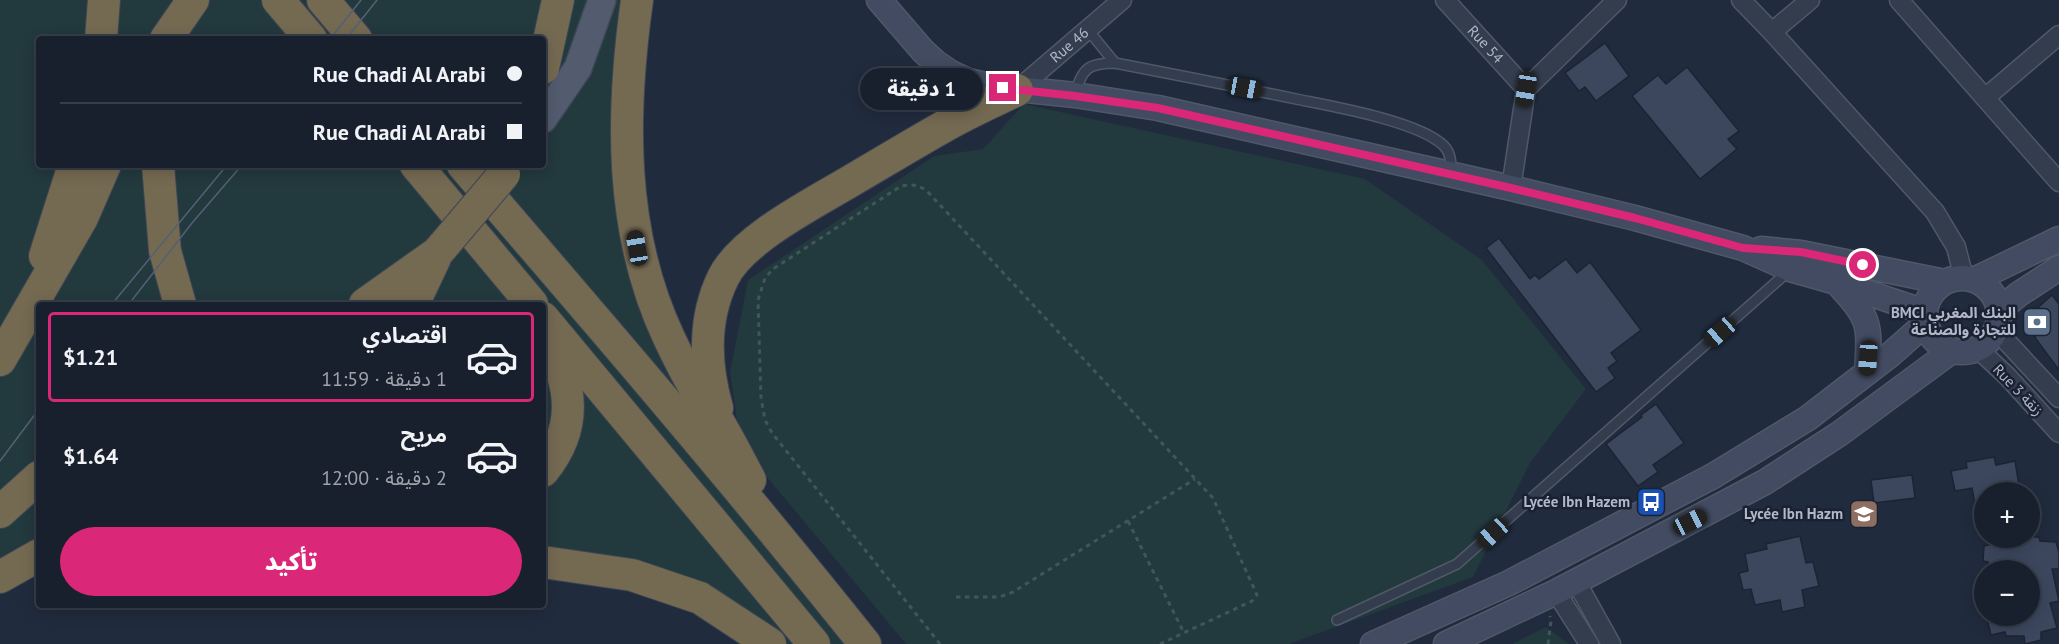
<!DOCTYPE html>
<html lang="ar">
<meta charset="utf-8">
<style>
body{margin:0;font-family:"PT Sans","Noto Sans Arabic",sans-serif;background:#252d3a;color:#f1f3f6;direction:rtl;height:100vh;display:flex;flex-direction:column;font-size:22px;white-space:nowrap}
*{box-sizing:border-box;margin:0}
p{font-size:20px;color:#9fa3aa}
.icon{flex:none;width:33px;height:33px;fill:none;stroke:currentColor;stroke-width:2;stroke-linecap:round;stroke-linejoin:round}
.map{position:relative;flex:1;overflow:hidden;direction:ltr}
.drawer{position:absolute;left:36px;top:302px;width:510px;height:306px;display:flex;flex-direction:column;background:#18202e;border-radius:6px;box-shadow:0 3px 15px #0003,0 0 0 2px #363e4a;direction:rtl}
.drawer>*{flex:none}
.banner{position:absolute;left:36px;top:36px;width:510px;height:132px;border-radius:6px;box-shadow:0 3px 15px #0003,0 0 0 2px #363e4a;direction:rtl;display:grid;align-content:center;height:132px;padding:0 24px;background:#18202e}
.controls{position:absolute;left:1974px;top:482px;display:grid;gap:12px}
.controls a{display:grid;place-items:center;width:66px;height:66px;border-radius:50%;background:#18202e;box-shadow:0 3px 15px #0003,0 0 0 2px #363e4a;font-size:30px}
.end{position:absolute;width:27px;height:27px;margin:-14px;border:8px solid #db2777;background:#fff;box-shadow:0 0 0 3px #fff}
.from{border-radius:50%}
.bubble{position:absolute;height:42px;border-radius:21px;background:#18202e;box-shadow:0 3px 15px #0003,0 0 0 2px #363e4a;font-size:20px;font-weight:800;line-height:42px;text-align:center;direction:rtl}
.car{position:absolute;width:18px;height:36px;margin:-18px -9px;border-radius:8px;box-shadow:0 0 4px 2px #0007;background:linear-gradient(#222 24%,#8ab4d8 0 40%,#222 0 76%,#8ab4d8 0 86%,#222 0)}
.banner b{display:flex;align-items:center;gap:21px;height:57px;font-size:22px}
.banner b+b{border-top:2px solid #363e4a}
.banner i{width:15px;height:15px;background:#f1f3f6}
ul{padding:10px 0 0;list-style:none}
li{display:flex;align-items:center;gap:18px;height:90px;margin:0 12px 9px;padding:0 12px;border:3px solid transparent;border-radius:6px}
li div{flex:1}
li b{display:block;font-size:22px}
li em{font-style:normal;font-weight:800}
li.selected{border-color:#db2777}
li>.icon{width:54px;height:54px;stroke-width:1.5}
.button{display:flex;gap:12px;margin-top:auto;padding:12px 24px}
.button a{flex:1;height:69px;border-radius:36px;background:#db2777;color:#fff;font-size:24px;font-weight:800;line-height:69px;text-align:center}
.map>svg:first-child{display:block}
.green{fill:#22393e;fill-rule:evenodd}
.building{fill:#3c475e;stroke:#1c2434;stroke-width:1.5}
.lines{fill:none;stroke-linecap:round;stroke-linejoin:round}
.lane-casing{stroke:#505868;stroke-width:12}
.street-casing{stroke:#505868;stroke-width:21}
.secondary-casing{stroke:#505868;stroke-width:27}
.primary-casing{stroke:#3e4656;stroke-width:30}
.highway-casing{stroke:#3d4555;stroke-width:34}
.path{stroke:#40565b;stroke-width:3;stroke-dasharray:4.5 4.5;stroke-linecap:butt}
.lane{stroke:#343d4d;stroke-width:9}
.street{stroke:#343d4d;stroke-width:18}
.secondary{stroke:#424b61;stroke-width:24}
.primary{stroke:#525c6e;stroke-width:27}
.highway{stroke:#746951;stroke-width:32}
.tram{stroke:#566075;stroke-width:1.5}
.highway-bridge-casing{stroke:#3d4555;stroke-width:34;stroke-linecap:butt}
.highway-bridge{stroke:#746951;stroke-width:32}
.route{stroke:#db2777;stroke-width:8}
.labels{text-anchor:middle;stroke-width:5;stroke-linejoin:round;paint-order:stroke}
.street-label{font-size:15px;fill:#b0b8c9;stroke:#1a2232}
.poi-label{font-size:15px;font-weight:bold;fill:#b0b8c9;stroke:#1a2232;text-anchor:end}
</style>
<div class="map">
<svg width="2059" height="644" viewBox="0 0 2059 644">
<rect width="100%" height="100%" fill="#202b3d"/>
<path class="green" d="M0,0H633L626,232L719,450L865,644H772L619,580L543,569V304H39V551L0,572ZM39,39H543V165H39Z
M1024,104L1365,179L1482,260L1586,389L1530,463L1473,577L1289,644H906L741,446L730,372L748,280L934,156L983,149Z
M1546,627L1569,644H1512Z"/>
<path class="building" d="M1605,43L1629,76L1596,101L1585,87L1579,91L1565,73Z
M1687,67L1739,131L1728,139L1737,149L1700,179L1632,96L1658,75L1666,84Z
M1499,238L1530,279L1535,275L1539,279L1566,259L1577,273L1590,262L1641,330L1611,353L1617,361L1608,368L1615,378L1596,392L1486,248Z
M2052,295L2059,304V370L2036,339L2030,322L2032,313Z
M1656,404L1684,443L1653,465L1658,472L1638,486L1606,444L1642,417L1641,415Z
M1994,457L1996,465L2015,461L2020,492H1984V520H1978L1972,488L1955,491L1951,471L1967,468L1966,462Z
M1912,475L1915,498L1874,503L1871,480Z
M1800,536L1806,563L1813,562L1819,586L1802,590L1805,607L1782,612L1780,600L1755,605L1751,589L1743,590L1739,573L1748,571L1745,554L1767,549L1766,544Z
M2018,537H2039L2040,541L2056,542L2059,552V569H2052L2059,601L2050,603L2057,628L2041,632V640L2025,644L2024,636H2006L2005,632L1991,635L1986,615H2030V570H1990L1988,562L1983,561L1984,546Z"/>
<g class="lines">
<g class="lane-casing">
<path id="lane" d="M1088,30L1115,63
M1075,94C1082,68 1089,63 1115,63C1177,75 1239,87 1301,100C1336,107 1420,122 1444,146C1451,153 1451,163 1451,172
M1337,620L1457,564L1790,270"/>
</g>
<g class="street-casing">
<g id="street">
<path id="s1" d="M1445,0L1526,89"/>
<path d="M1741,0L1772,32L1935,212L1956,247L1964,278"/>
<path d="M1899,0L2059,182"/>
<path d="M1772,32L1810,0"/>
<path id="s2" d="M1017,90L1122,0"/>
<path d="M1985,98L2059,35"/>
<path d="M1511,188L1526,89L1617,0"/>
<path d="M1995,329L2059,398"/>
<path d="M1977,348L2007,376L2059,433"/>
<path d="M1576,581L1611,644"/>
<path d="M1556,592L1589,644"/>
</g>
</g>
<g class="secondary-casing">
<path id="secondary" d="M879,0L923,51L935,62L951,73L968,81L989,86L1075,95L1158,108L1511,188L1635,218L1743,248L1790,269L1836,282L1925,312
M1761,249L1801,253L1945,282
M1925 315a37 37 0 1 1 74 0a37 37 0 1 1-74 0Z
M1974,280L2059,239
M1838,284C1871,320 1870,323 1867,372
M1998,311L2019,294L2059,268
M1373,644L1509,583L1713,476L1808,418L1891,354L1926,323
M1446,644L1556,592L1765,482L1839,434L1953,350"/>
</g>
<g class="primary-casing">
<path id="primary" d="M543,119L578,68L602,0"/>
</g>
<g class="highway-casing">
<path id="highway" d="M278,0L311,39
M323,0L356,39
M637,0C621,114 619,232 669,338C678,357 688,377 699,395C706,406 716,416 722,428C732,445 741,463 750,480
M101,39L104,0
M166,39L193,0
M543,68L558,0
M158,165L165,251L180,304
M416,165L532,304
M463,165C599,323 735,481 865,644
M45,256L74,165
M365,304L437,253L444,245
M410,304L419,292L435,258
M543,318L814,644
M0,360L82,218L105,165
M717,408C705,366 703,319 723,278C741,240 812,204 849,182C880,164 911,145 943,127C967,113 992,102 1017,90
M543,471C578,428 573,385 547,339
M0,512L39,477
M543,562L632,575L700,598L770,644
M0,577L39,555"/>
</g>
<path class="path" d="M1128,521L1184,633
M956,597H999L1013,592L1195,479
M940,644L772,433L765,420L761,398L758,300L765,278L773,269L901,186C912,184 918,185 927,191L1213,498L1257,595L1252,601L1160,644
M1548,644L1551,621L1550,616"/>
<use href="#lane" class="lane"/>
<use href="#street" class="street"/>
<use href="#secondary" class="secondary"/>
<use href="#primary" class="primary"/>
<use href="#highway" class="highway"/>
<path class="tram" d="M330,39L361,0
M346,39L377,0
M112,304L227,165
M129,304L192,223L242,165
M0,461L39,409"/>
<g class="highway-bridge-casing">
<path id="highway-bridge" d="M444,245L504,174"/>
</g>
<use href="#highway-bridge" class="highway-bridge"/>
</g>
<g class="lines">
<path class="route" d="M1003,88L1075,96L1158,108L1511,188L1635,218L1743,248L1801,252L1863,265"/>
</g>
<defs>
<g id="bank-square" transform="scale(1.5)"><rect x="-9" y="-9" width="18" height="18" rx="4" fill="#5c6f8a" stroke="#1a2232"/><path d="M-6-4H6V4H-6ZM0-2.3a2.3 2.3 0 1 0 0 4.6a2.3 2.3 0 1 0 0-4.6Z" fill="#fff"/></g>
<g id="bus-square" transform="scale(1.5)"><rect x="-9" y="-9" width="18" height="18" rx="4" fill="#1a4fb4" stroke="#1a2232"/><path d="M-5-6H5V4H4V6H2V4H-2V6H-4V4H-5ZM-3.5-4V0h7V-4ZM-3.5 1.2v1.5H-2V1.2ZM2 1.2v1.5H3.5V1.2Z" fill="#fff"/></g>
<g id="school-square" transform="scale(1.5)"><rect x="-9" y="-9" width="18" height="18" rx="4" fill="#8d6e63" stroke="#1a2232"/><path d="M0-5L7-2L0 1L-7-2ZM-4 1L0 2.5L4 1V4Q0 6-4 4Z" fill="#fff"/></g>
</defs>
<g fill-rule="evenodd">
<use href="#bank-square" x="2037" y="322"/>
<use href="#bus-square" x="1651" y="502"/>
<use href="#school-square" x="1864" y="514"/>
</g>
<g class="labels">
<g class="street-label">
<text dy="5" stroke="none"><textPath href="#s1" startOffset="60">Rue 54</textPath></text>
<text dy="5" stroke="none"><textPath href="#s2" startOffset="69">Rue 46</textPath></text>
<text transform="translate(2018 390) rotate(46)" y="5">Rue 3 زنقة</text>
</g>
<g class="poi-label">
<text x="2016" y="318">BMCI البنك المغربي<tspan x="2016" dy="17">للتجارة والصناعة</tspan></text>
<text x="1630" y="507">Lycée Ibn Hazem</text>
<text x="1843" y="519">Lycée Ibn Hazm</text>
</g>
</g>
</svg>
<div class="controls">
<a>+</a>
<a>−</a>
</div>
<i class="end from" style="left:1863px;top:265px"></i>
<i class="end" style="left:1003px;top:88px"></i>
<div class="bubble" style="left:860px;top:68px;width:123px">1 دقيقة</div>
<i class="car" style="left:1245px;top:88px;rotate:101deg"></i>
<i class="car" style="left:1526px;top:89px;rotate:189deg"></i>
<i class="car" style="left:637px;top:248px;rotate:350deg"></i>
<i class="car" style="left:1720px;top:332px;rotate:229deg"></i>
<i class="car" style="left:1868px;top:358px;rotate:184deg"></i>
<i class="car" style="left:1690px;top:522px;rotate:63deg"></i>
<i class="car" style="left:1493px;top:533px;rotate:228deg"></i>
<div class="banner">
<b><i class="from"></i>Rue Chadi Al Arabi</b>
<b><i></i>Rue Chadi Al Arabi</b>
</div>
<section class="drawer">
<ul>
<li class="selected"><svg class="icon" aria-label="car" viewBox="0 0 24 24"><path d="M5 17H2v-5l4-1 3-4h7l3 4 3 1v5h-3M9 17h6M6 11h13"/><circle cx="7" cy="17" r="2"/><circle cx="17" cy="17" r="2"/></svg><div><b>اقتصادي</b><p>1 دقيقة · 11:59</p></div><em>$1.21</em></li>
<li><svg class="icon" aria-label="car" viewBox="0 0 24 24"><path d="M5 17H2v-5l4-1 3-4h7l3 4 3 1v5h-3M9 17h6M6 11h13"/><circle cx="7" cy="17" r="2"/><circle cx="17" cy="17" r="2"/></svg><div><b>مريح</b><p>2 دقيقة · 12:00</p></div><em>$1.64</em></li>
</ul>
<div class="button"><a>تأكيد</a></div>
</section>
</div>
